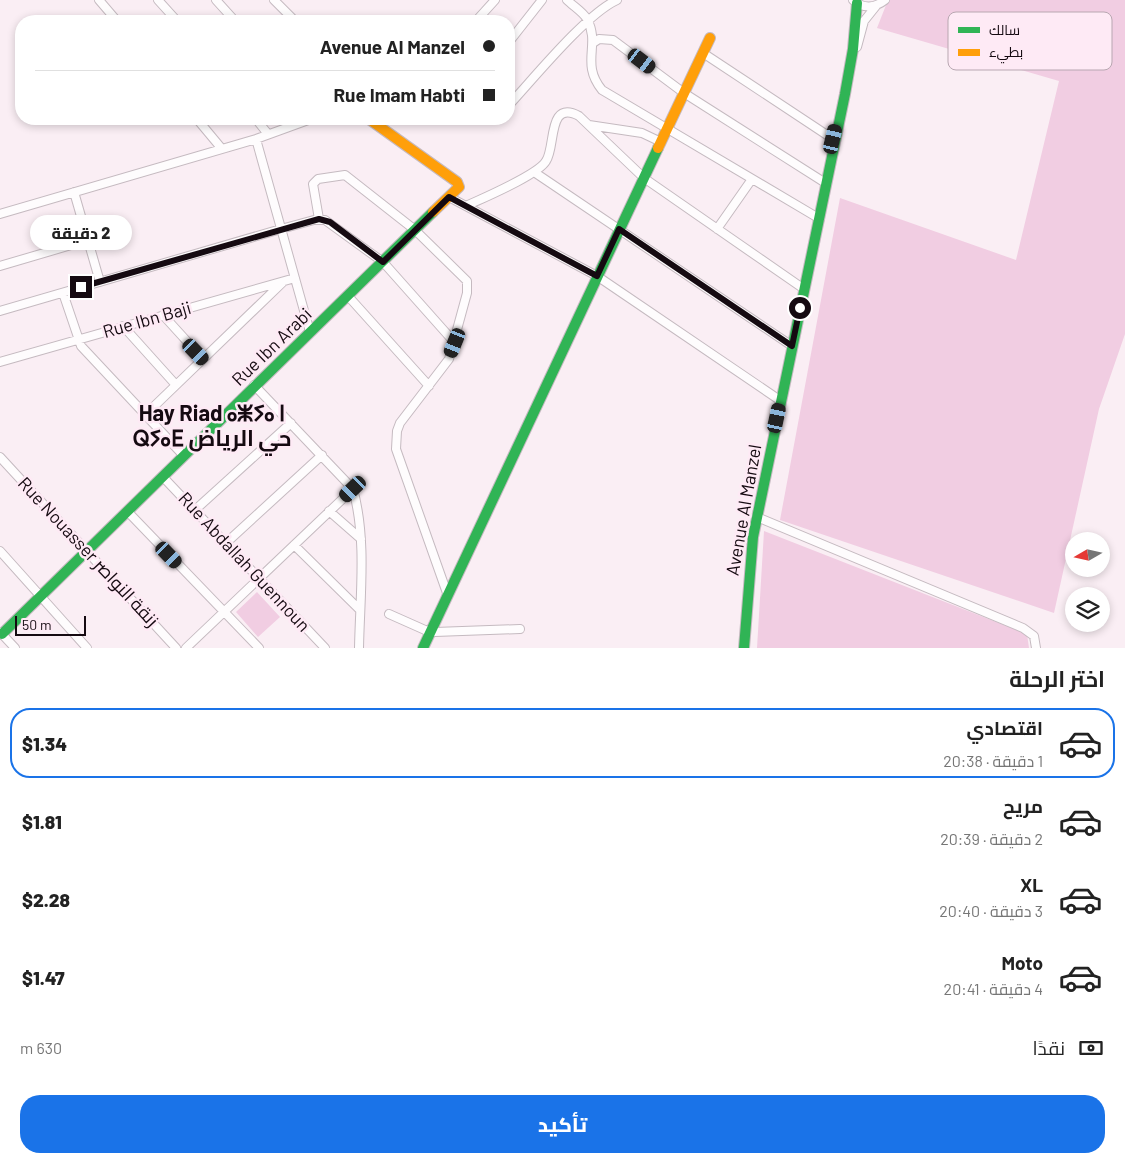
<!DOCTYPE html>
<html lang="ar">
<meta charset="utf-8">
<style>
body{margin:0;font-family:Barlow,Cairo,"Noto Sans Tifinagh",sans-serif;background:#f2f2f2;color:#222;direction:rtl;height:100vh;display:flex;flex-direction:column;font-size:19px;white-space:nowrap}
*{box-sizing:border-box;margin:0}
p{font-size:16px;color:#767676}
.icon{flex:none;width:28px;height:28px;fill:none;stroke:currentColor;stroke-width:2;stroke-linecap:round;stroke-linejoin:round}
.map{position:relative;height:648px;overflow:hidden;direction:ltr}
.details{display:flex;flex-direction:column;background:#fff;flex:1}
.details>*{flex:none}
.top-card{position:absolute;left:15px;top:15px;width:500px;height:110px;border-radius:20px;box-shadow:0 2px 8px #0003;direction:rtl;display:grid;align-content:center;height:110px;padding:0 20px;background:#fff}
.needle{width:32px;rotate:261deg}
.controls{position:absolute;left:1065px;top:532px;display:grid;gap:10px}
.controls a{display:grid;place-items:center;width:45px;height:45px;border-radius:50%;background:#fff;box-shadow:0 2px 8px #0003;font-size:25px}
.scale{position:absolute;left:15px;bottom:12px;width:71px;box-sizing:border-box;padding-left:5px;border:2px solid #150a11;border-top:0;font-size:14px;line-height:18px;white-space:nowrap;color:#150a11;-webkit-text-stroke:4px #feeaf5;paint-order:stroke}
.end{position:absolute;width:22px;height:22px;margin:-11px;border:6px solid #150a11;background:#fff;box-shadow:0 0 0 2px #fff}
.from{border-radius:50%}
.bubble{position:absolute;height:35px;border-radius:18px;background:#fff;box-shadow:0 2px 8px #0003;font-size:16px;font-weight:800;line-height:35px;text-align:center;direction:rtl}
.car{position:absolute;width:15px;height:30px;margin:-15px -8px;border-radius:6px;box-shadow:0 0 4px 1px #0007;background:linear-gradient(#222 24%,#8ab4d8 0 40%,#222 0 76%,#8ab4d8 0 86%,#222 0)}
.top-card b{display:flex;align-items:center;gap:18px;height:48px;font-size:19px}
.top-card b+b{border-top:1px solid #e0e0e0}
.top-card i{width:12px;height:12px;background:#222}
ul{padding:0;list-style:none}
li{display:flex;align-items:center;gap:15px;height:70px;margin:0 10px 8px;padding:0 10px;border:2px solid transparent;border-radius:20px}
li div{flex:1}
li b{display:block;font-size:19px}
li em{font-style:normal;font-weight:800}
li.on{border-color:#1a73e8}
li>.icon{width:45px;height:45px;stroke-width:1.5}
h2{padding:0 20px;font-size:22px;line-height:60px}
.pay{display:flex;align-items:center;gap:12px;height:55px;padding:0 20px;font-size:19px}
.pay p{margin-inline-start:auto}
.cta{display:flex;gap:10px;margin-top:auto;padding:10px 20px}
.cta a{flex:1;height:58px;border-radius:20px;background:#1a73e8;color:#fff;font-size:20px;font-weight:800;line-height:58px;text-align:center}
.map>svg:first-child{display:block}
.green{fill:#f1cde2}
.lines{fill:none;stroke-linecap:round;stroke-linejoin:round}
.street-casing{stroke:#c5bac0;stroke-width:10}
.fast-casing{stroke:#c5bac0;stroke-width:12}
.slow-casing{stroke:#c5bac0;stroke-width:12}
.street{stroke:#fefcfd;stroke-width:8}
.fast{stroke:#30b455;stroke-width:10}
.slow{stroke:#ff9f0a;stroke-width:10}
.route{stroke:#150a11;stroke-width:6}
.labels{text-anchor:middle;stroke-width:5;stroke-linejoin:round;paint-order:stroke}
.street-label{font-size:18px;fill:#150a11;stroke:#feeaf5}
.district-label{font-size:22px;font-weight:bold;fill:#150a11;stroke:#feeaf5}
.key{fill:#feeaf5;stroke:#b8a7b1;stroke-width:1}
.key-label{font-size:14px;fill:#150a11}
</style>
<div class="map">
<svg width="1125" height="648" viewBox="0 0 1125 648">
<rect width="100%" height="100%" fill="#faeef4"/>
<path class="green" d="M888,0H1125V334L1099,409L1054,613L780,520L840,198L1016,260L1059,81L877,28Z
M764,531L1027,634L1029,648H757Z
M257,592L280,617L258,637L236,612Z"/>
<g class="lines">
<g class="street-casing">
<path id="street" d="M99,0L117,21
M158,0L177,21
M216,0L235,21
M274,0L295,21
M567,0C573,6 583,12 587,19C601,45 580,63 602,90L820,219
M853,0C863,9 875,8 885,0
M476,21L495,0
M509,42L542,0
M593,43L599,39L613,40L684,93L827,184
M857,47L864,21L876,6
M703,53L833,139
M509,105C534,78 586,14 617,0
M197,119L222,149
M256,119L268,134
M589,125L642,133L661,142
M256,139L310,332
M534,172L792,346
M74,192L100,282
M449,197L597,276L781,401
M466,206C483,198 538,175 546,161C556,147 547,99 579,116L644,178L804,289
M0,214L256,139L311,119
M319,219L313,184L318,179L345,175L415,230L467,281V293L449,359L400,423L397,431L396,449L447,593
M717,229L752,179
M0,266L88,240
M63,293L81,346L184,456
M348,296L429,386
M0,311L281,229L314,220H325L383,262L455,343
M163,315L203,359
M123,326L176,385
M0,362L295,278
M254,385L353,489C367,540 360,595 359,648
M145,415L283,282
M0,457L176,648
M163,477L325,648
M195,510L291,423
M329,511L361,539
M128,512L259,648
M757,517L1023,628L1034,636L1036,648
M226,543L322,455
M294,545L360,610
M0,551L87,648
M389,614L425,630L435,632L520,629
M0,632L15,648
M186,648L353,489"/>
</g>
<g class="fast-casing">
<path id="fast" d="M2,634L433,212
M423,648L658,148
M744,648L753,537L845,94L853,49L857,3"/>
</g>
<g class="slow-casing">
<path id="slow" d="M369,119L457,182L459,187L433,212
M658,148L710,38"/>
</g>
<use href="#street" class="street"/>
<use href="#fast" class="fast"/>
<use href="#slow" class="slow"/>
</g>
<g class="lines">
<path class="route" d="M81,287L319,219L330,222L383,262L449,197L597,276L619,229L792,346L800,308"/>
</g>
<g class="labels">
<g class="street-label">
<text transform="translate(147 320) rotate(-16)" y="6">Rue Ibn Baji</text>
<text transform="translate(272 347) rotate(-44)" y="6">Rue Ibn Arabi</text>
<text transform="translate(744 510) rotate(-80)" y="6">Avenue Al Manzel</text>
<text transform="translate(88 552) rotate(47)" y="6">Rue Nouasser زنقة النواصر</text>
<text transform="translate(244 562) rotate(47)" y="6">Rue Abdallah Guennoun</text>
</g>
<g class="district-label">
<text x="212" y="421">Hay Riad ⴰⵥⵢⴰ ⵏ<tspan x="212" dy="25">ⵕⵢⴰⴹ حي الرياض</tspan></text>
</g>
</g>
<rect x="948" y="12" width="164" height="58" rx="8" class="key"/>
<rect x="958" y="27" width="22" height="6" fill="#30b455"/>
<rect x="958" y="49" width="22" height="7" fill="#ff9f0a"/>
<g class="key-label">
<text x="989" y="35">سالك</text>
<text x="989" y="57">بطيء</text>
</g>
</svg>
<div class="controls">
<a><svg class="needle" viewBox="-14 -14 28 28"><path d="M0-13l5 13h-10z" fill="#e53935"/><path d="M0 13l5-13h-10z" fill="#767676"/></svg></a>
<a><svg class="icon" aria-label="layers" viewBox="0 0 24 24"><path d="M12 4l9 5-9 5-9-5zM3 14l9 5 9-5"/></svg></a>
</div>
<div class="scale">50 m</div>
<i class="end from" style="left:800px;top:308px"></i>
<i class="end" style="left:81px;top:287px"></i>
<div class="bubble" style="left:30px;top:215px;width:102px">2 دقيقة</div>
<i class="car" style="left:642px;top:61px;rotate:127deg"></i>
<i class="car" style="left:833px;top:139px;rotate:13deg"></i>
<i class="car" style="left:455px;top:343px;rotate:202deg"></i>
<i class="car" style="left:196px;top:352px;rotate:136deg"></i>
<i class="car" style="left:777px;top:418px;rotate:12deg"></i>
<i class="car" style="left:353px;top:489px;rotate:226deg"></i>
<i class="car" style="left:169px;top:555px;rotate:136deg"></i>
<div class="top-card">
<b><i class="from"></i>Avenue Al Manzel</b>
<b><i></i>Rue Imam Habti</b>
</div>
</div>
<section class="details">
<h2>اختر الرحلة</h2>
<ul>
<li class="on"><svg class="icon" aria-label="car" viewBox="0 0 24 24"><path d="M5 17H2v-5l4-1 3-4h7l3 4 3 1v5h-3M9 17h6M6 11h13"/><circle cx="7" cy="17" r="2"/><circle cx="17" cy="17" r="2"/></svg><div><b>اقتصادي</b><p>1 دقيقة · 20:38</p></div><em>$1.34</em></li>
<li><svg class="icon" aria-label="car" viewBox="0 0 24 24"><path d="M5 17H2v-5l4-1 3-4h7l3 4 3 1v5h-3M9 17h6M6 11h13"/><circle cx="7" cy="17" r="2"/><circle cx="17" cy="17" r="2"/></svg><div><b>مريح</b><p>2 دقيقة · 20:39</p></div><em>$1.81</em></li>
<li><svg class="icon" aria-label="car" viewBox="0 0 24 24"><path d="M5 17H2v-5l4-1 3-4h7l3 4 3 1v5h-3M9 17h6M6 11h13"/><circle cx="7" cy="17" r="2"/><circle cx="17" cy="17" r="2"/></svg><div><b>XL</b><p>3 دقيقة · 20:40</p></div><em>$2.28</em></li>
<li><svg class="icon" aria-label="car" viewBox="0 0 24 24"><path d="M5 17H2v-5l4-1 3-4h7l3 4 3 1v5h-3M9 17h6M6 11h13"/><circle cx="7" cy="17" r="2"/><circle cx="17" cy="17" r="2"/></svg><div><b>Moto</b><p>4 دقيقة · 20:41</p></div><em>$1.47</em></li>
</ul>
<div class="pay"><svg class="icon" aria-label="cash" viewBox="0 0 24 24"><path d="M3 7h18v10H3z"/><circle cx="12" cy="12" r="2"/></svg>نقدًا<p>630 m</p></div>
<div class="cta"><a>تأكيد</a></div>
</section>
